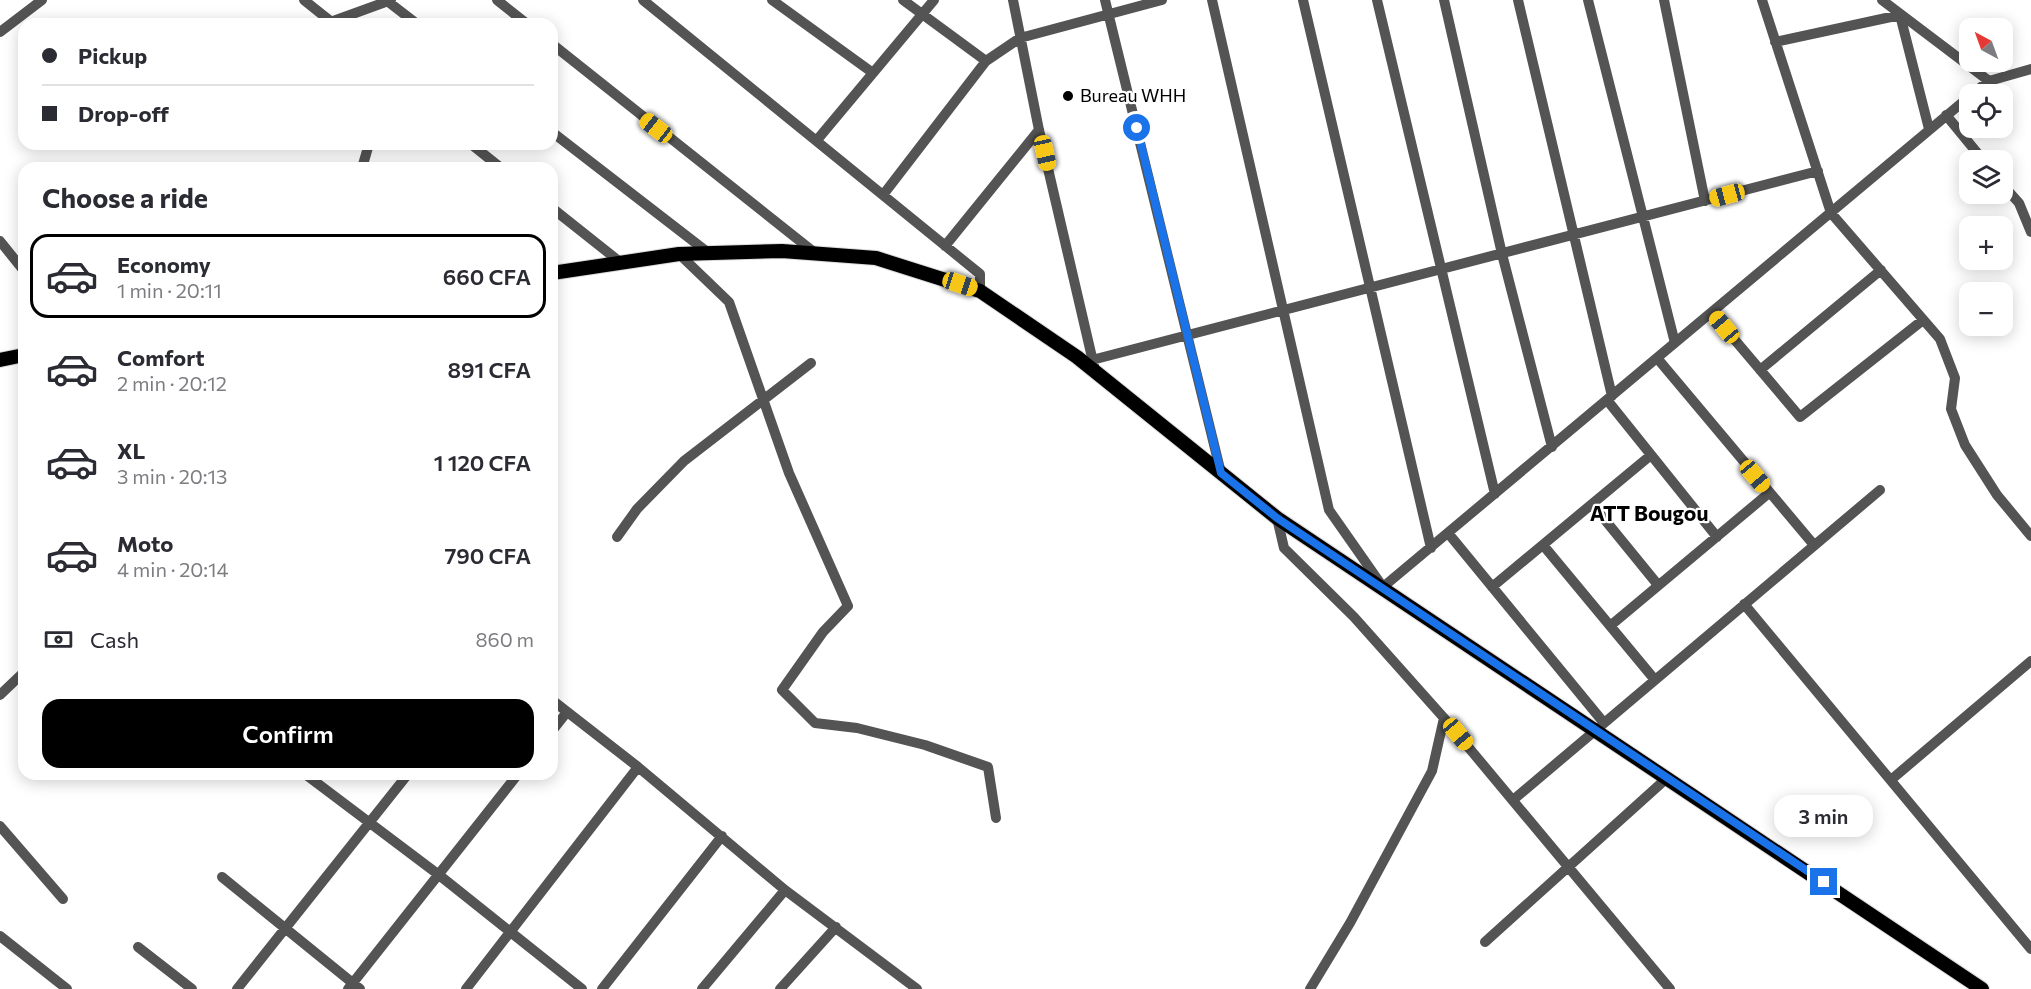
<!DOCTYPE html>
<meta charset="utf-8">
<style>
body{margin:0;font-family:Commissioner,sans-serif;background:#f2f2f3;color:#2b2b33;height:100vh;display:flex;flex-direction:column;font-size:22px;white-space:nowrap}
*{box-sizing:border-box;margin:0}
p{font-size:20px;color:#7c7c81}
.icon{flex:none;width:33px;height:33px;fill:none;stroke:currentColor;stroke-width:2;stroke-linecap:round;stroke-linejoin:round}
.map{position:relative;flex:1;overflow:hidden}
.panel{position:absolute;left:18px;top:162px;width:540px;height:618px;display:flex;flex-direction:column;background:#fff;border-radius:18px;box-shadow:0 3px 15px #0003}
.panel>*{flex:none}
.banner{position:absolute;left:18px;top:18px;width:540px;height:132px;border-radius:18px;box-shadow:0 3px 15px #0003;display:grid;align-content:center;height:132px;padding:0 24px;background:#fff}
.needle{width:39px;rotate:319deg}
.controls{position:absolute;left:1959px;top:18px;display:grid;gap:12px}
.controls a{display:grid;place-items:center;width:54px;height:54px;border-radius:12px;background:#fff;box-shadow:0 3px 15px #0003;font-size:30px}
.end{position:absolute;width:27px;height:27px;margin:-14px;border:8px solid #1a73e8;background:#fff;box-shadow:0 0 0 3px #fff}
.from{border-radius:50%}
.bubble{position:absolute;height:42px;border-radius:18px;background:#fff;box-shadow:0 3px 15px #0003;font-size:20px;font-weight:600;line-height:42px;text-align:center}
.car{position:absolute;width:18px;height:36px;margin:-18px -9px;border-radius:8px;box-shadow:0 0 4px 2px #0007;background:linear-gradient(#f5c518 24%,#345 0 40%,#f5c518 0 76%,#345 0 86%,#f5c518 0)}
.banner b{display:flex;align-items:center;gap:21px;height:57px;font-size:22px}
.banner b+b{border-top:2px solid #e1e1e2}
.banner i{width:15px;height:15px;background:#2b2b33}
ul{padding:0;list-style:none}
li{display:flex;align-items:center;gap:18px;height:84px;margin:0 12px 9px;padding:0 12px;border:3px solid transparent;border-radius:18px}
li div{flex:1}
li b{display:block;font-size:22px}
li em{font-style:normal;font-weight:600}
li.current{border-color:#000}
li>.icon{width:54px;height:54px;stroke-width:1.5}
h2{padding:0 24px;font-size:27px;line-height:72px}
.pay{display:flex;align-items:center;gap:15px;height:66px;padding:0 24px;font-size:22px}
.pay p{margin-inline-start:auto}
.button{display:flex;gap:12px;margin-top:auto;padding:12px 24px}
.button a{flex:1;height:69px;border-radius:18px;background:#000;color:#fff;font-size:24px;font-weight:600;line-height:69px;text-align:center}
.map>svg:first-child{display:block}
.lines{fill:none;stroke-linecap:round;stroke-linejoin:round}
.major-casing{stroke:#dbdbdb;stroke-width:16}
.minor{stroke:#545454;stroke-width:10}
.major{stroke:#000;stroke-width:14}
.route{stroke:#1a73e8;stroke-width:8}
.poi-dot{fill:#000;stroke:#fff;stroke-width:2}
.labels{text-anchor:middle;stroke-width:4.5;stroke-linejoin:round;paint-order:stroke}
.poi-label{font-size:18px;fill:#000;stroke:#fff;text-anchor:start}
.quarter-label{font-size:21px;font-weight:bold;fill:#000;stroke:#fff}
</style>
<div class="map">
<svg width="2031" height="989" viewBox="0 0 2031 989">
<rect width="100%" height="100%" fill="#fff"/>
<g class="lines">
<g class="major-casing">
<path id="major" d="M552,273L679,254L782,251L876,258L980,291L1077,357L1277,518L1982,989
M0,360L24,355"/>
</g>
<path class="minor" d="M304,0L334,24
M386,0L417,24
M497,0L527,24
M643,0L980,274V291
M772,0L873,73
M903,0L986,61
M1013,0L1039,130L1094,366
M1105,0L1221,473
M1212,0L1329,510L1383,587L1970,96
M1303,0L1431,548
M1377,0L1495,494
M1444,0L1502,254L1552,447
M1518,0L1612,396
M1588,0L1675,343
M1664,0L1705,201
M1762,0L1831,213L1940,339L1955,378L1951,409L1965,445L1997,495L2031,536
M1882,0L1989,81
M325,24L391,0
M0,32L42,0
M1775,42L1900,15L1929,129
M552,44L815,253
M1972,94L1989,81L2031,69
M1946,115L1983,160
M552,132L706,251
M817,140L934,0
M471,144L501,168
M362,168L369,144
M2002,184L2019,203L2031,232
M883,195L986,61L1020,38L1162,0
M552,208L620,262
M0,241L24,271
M945,246L1039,130
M679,254L729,302L789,473L848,606L823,632L782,690L815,723L857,728L925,745L988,767L996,818
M1712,313L1800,417L1923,320
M1657,358L1814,545
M1092,360L1818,171
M1760,370L1881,270
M1607,400L1717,537
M1592,504L1658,585
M1277,518L1284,548L1354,617L1444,718L1670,989
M1448,533L1604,723
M617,537L637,509L684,461L811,363
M1543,545L1655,680
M1492,587L1651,455
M1744,604L2031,949
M1610,626L1769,493
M0,695L24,672
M552,700L638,767L785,890L917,989
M552,731L567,712
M305,774L439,875L582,989
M1892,779L2031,661
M1513,800L1880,490
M0,826L63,899
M222,877L360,989
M0,936L67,989
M1485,942L1667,778
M138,947L192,989
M237,989L408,774
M348,989L518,774
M466,989L638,767
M602,989L722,836
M702,989L785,890
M780,989L836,927
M1310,989L1350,923L1432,771L1444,718"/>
<use href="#major" class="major"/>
</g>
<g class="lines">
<path class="route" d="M1137,128L1221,473L1277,518L1824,882"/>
</g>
<circle class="poi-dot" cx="1068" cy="96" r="6"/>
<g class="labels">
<g class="poi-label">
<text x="1080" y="102">Bureau WHH</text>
</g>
<g class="quarter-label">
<text x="1649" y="521">ATT Bougou</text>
</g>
</g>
</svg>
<div class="controls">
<a><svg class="needle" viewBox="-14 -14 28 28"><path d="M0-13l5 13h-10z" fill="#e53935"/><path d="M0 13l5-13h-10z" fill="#7c7c81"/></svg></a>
<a><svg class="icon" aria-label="locate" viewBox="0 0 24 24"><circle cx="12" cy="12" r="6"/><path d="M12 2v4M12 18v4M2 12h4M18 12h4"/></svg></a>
<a><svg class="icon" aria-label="layers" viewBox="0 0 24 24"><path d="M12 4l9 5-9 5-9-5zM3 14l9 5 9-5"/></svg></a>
<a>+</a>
<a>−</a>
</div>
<i class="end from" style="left:1137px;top:128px"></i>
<i class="end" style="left:1824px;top:882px"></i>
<div class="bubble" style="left:1774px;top:795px;width:99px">3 min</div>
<i class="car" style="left:656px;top:128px;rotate:308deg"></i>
<i class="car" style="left:1045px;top:153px;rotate:167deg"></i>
<i class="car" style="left:1727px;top:195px;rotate:255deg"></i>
<i class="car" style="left:960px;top:284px;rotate:108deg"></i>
<i class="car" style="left:1724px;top:327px;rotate:320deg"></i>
<i class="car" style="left:1755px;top:476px;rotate:140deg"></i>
<i class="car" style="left:1458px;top:734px;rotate:140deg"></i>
<div class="banner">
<b><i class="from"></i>Pickup</b>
<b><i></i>Drop-off</b>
</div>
<section class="panel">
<h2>Choose a ride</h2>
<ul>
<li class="current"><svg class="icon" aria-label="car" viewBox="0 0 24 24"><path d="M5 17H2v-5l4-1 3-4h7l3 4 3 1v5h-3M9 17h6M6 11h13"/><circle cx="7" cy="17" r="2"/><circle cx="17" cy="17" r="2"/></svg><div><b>Economy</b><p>1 min · 20:11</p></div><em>660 CFA</em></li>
<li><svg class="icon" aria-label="car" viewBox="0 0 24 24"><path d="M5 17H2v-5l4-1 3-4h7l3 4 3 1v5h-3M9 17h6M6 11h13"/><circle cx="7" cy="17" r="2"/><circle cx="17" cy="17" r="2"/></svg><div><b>Comfort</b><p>2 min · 20:12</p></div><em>891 CFA</em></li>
<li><svg class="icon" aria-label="car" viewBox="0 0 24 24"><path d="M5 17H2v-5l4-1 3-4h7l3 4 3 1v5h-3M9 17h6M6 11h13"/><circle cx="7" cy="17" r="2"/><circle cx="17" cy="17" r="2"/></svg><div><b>XL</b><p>3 min · 20:13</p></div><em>1 120 CFA</em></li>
<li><svg class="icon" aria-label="car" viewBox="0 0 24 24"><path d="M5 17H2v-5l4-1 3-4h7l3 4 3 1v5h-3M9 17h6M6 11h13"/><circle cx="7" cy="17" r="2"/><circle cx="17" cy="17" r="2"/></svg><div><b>Moto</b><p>4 min · 20:14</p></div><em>790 CFA</em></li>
</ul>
<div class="pay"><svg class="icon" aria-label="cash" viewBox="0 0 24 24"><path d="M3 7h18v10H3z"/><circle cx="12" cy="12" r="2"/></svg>Cash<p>860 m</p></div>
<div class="button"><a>Confirm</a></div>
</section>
</div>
